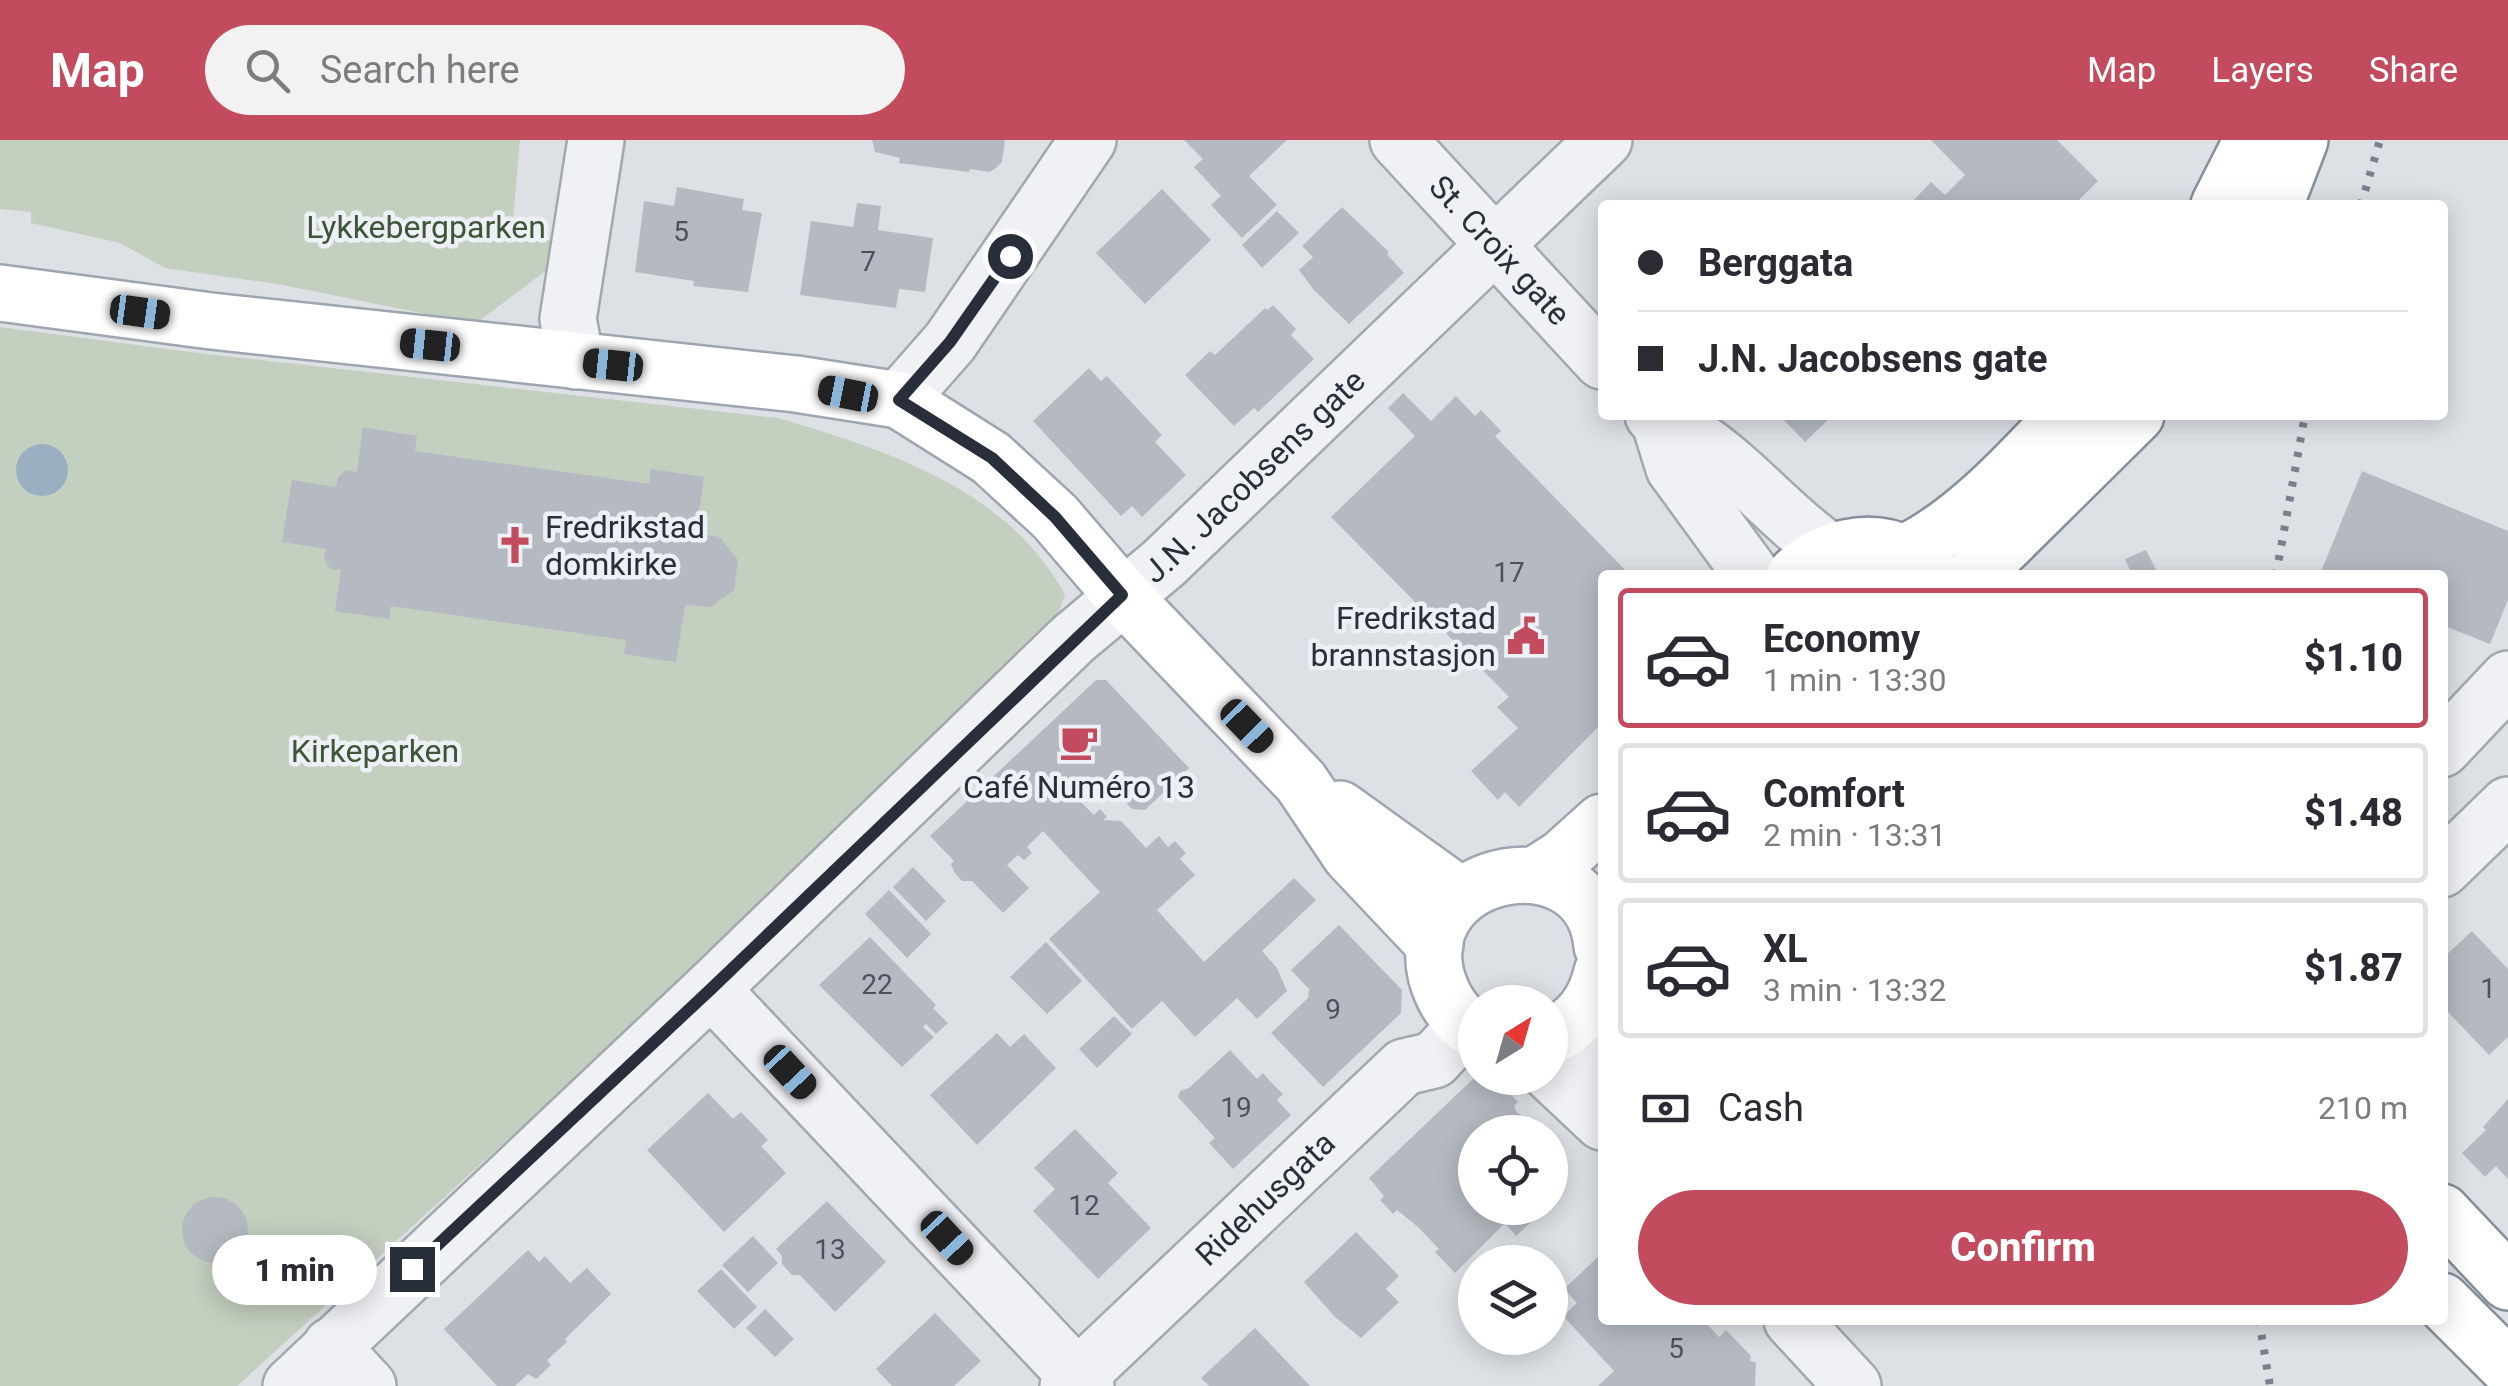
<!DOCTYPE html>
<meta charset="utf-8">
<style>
body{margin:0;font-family:Roboto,sans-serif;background:#f2f2f3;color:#2b2b33;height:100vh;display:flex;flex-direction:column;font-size:38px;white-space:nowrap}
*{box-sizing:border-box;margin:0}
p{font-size:32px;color:#7c7c81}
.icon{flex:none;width:55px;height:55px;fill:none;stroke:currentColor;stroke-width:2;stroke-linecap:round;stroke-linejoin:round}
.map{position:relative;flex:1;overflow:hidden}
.drawer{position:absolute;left:1598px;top:430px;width:850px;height:755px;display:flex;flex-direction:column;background:#fff;border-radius:10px;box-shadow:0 5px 25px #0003}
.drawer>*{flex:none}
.top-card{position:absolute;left:1598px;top:60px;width:850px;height:220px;border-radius:10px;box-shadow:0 5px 25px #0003;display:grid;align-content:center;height:220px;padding:0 40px;background:#fff}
.needle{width:65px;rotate:37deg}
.buttons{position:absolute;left:1458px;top:845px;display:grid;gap:20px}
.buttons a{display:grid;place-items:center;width:110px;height:110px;border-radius:50%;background:#fff;box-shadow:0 5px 25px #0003;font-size:50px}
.end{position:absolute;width:45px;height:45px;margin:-22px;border:12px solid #282f3b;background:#fff;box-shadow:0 0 0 5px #fff}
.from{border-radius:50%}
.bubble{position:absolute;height:70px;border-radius:35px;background:#fff;box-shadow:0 5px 25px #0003;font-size:32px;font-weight:800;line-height:70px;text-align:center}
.car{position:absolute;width:30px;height:60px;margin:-30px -15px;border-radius:12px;box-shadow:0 0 8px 2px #0007;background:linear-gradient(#222 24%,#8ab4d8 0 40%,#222 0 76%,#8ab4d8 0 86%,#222 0)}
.top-card b{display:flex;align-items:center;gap:35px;height:95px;font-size:38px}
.top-card b+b{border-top:2px solid #e1e1e2}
.top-card i{width:25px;height:25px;background:#2b2b33}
ul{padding:18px 0 0;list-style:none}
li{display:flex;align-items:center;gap:30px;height:140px;margin:0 20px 15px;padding:0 20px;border:5px solid #e1e1e2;border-radius:10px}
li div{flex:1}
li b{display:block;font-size:38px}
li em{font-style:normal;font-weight:800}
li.on{border-color:#c24c5e}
li>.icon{width:90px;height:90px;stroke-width:1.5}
.pay{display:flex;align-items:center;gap:25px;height:110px;padding:0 40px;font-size:38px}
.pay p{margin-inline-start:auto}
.action{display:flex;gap:20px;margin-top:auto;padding:20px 40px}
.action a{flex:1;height:115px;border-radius:60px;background:#c24c5e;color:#fff;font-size:40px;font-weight:800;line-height:115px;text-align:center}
header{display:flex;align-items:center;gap:60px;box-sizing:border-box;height:140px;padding:0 50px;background:#c24c5e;color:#fff}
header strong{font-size:48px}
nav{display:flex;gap:55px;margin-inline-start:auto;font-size:35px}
.search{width:700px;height:90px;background:#f2f2f3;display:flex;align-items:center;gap:25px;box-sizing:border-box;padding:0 35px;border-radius:55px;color:#7c7c81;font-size:38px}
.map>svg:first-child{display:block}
.green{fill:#c3cfbf}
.water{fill:#9bafc3}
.building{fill:#b5bac2}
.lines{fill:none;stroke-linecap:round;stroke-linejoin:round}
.minor-casing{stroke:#a3a8af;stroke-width:60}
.major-casing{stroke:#9ea5b0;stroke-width:60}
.highway-casing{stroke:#868f9b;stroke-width:60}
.minor{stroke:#f0f1f5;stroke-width:55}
.major{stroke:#fff;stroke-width:55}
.highway{stroke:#fff;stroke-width:55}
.rail{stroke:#78818e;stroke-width:8;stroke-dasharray:5 10;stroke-linecap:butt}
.route{stroke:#282f3b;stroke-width:12}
.labels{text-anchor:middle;stroke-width:9;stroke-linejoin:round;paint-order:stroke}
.number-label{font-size:28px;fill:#4b525d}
.park-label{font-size:32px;fill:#3d5637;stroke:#edf0f4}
.street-label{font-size:32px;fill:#282f3b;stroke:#edf0f4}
.poi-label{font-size:32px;fill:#282f3b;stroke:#edf0f4;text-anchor:start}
</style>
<header>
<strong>Map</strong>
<div class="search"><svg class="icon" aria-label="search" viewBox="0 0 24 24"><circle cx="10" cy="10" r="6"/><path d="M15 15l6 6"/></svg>Search here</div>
<nav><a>Map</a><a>Layers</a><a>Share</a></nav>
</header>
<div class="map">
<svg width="2508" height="1246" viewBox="0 0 2508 1246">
<rect width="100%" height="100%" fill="#dde1e6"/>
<path class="green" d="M0,0H520L512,91L553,101L548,129L475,184L278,144L165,128L120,103L31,83V72L0,69Z
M0,187L190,212L778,278C887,310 1008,349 1065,455L1054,485L695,829L237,1246H0Z"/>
<path class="water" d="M16 330a26 26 0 1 1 52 0a26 26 0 1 1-52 0Z"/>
<path class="building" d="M872,0H1005L1002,22L996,28L989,32L970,29L969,32L899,23L900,18L875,12Z
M1184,0H1287L1249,36L1277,65L1242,98L1211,65L1221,56L1194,27L1203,19Z
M1931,0H2057L2098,41L2074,65H1909L1931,42L1945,55L1965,35Z
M677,47L744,59L742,70L762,73L748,152L693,146L694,141L635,132L644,61L674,66Z
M1162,49L1211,100L1145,164L1096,113Z
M857,63L881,66L878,90L933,98L925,152L899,149L896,168L800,155L811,81L853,87Z
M1342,67L1389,112L1387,114L1404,133L1349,184L1314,150L1299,130L1313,117L1302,106Z
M1277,71L1299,93L1262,128L1242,105Z
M1273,165L1296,189L1291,195L1314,219L1258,272L1254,268L1234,286L1185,235L1210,211L1215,215L1265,168L1268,170Z
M1089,228L1101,241L1107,236L1162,295L1155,302L1186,335L1142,377L1132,366L1121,376L1033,281Z
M1403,253L1431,281L1456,256L1475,276L1481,270L1501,291L1495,296L1630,435H1602V583L1519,667L1505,652L1498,660L1471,631L1518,588L1497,567L1509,557L1331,377L1415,296L1388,268Z
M1779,275H1833L1805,302Z
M363,287L417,296L415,311L649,344L651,329L704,337L696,393L720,397L738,420L734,450L711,467L685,465L676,522L624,514L626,500L391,466L389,479L335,471L341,430L330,429L324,419L326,409L282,402L292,340L336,347L338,337L346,330L357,332Z
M2362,331L2508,391V460L2490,504L2442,485V435L2320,434Z
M2146,410L2157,432L2132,435L2125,419Z
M1096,540H1106L1189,628L1145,670L1132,669L1102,638L1079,660L1094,675L1100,669L1107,677L1103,680L1121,681L1146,708L1159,696L1168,707L1175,701L1186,713L1180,719L1195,735L1157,770L1204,822L1294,738L1316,760L1262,811L1277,828L1287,851L1257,879L1237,858L1195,897L1162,861L1132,889L1049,799L1100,752L1043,691L1027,707L1032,713L1024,720L1018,715L1007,725L1029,748L1003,773L972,741H962L954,732L951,724L954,721L930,696Z
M913,727L946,761L926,781L893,747Z
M889,750L931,794L907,818L865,774Z
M1339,785L1402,850L1401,873L1323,947L1271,893L1308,858L1309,849L1291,830Z
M2472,791L2508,829V897L2489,915L2448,872L2442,876V819Z
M870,797L936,865L933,868L948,883L936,894L926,884L923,887L934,897L902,927L819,845Z
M1046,802L1082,841L1047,874L1010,837Z
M1114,876L1132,894L1097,928L1079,909Z
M997,893L1010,907L1024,894L1056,928L977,1005L930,955Z
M1230,910L1257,939L1263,933L1270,941L1283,954L1277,960L1291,975L1233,1029L1209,1003L1215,998L1178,957L1180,951L1189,948Z
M1474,938H1485L1497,948L1501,944L1518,962L1514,966L1516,971L1529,983L1519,992H1475V1068H1540L1543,1071L1516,1096L1505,1083L1455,1133L1435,1112L1439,1109L1418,1087L1397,1070L1393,1074L1380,1060L1384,1056L1369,1038Z
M708,953L733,979L741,972L768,1000L761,1006L786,1033L724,1092L647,1010Z
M2508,959V1039L2496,1026L2485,1037L2462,1013L2486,990L2483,987Z
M1075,989L1118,1033L1108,1043L1151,1088L1098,1139L1033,1071L1055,1049L1034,1028Z
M182 1090a33 33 0 1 1 66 0a33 33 0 1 1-66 0Z
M827,1061L886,1122L835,1172L800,1135H792L782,1124V1116L776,1109Z
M1356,1092L1399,1136L1386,1149L1399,1162L1361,1198L1335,1177L1304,1142Z
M753,1096L778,1123L748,1152L722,1125Z
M528,1110L539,1122L545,1116L570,1143L587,1128L611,1154L565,1199L567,1202L547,1220L551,1225L536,1239L528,1234L515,1246H497L444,1189Z
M1602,1113V1180H1703L1719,1197L1726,1190L1751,1216L1750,1221L1756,1222L1755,1246H1598L1614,1231L1563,1176L1577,1163L1564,1149Z
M721,1129L757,1167L734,1189L697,1151Z
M765,1169L794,1199L775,1217L746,1188Z
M935,1173L981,1221L954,1246H892L876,1229Z
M1255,1188L1310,1246H1209L1201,1238Z"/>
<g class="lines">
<g class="minor-casing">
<g id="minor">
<path id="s1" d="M1398,0L1602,221"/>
<path d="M576,221L568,179L596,0"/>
<path d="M899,260L950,202L1088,0"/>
<path d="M1653,275C1666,289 1686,291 1701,302C1747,334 1783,379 1829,411"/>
<path d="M1660,283L1674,328L1752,435"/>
<path d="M2442,609L2508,539"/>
<path d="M2442,729L2508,665"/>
<path d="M711,849L1086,1246"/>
<path d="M1582,877L1602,921"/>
<path d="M1550,933L1602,982"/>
<path d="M1792,1180L1853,1246"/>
<path d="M331,1206L368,1246"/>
<path id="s2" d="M291,1246L711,849L1073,499L1164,423L1604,0"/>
<path id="s3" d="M1068,1246L1404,927L1434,920L1467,885"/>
</g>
</g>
<g class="major-casing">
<path id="major" d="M0,153L211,181L796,244L899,260L991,318L1055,377L1122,455L1301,642L1350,715L1435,805
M1340,669L1461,756
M1535,735L1562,718L1602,682
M1475,890C1454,878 1442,857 1436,835C1411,725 1592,693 1602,806
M1550,897C1579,883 1595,863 1602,832"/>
</g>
<g class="highway-casing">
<path id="highway" d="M2219,65L2252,0
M2275,65L2300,0
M1904,413C1963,386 2021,322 2065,275
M1795,435C1823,408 1869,396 1905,414C1914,419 1923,427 1931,433
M1974,435L2136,275
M2442,1072L2508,1142
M2442,1161L2508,1227"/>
</g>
<use href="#minor" class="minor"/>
<use href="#major" class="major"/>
<use href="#highway" class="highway"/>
<path class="rail" d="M2361,65L2380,0
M2276,435L2305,275
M2259,1180L2270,1246"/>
</g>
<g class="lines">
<path class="route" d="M412,1129L711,849L1122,455L1055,377L992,318L899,260L950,202L1010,116"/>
</g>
<defs>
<g id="church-bare" transform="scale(3)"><path d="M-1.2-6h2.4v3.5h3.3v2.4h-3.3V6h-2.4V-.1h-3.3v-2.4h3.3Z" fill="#c24c5e" stroke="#edf0f4" stroke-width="2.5" paint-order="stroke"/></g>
<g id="civic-bare" transform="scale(3)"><path d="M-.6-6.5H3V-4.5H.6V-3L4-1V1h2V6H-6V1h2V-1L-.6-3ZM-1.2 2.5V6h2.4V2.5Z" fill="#c24c5e" stroke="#edf0f4" stroke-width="2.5" paint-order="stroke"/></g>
<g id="cafe-bare" transform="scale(3)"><path d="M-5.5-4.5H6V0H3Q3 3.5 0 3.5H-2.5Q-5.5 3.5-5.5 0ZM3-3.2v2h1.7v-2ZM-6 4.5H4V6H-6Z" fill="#c24c5e" stroke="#edf0f4" stroke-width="2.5" paint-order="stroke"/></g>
</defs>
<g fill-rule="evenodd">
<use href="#church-bare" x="515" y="405"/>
<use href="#civic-bare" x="1526" y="496"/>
<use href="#cafe-bare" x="1079" y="602"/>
</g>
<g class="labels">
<g class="number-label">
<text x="681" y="101">5</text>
<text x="868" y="131">7</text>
<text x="1509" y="442">17</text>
<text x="877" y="854">22</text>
<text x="2488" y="858">1</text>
<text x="1333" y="879">9</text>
<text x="1236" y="977">19</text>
<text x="1084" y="1075">12</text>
<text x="830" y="1119">13</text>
<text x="1676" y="1218">5</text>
</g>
<g class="park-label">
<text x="426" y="98">Lykkebergparken</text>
<text x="375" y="622">Kirkeparken</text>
</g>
<g class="street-label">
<text dy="11" stroke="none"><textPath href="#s1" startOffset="150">St. Croix gate</textPath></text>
<text dy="11" stroke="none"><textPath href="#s2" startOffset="1325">J.N. Jacobsens gate</textPath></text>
<text dy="11" stroke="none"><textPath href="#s3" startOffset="272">Ridehusgata</textPath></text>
</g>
<g class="poi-label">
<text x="545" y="398">Fredrikstad<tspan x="545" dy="37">domkirke</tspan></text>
<text x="1496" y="489" text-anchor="end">Fredrikstad<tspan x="1496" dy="37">brannstasjon</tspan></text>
<text x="1079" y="658" text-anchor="middle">Café Numéro 13</text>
</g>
</g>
</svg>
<div class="buttons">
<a><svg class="needle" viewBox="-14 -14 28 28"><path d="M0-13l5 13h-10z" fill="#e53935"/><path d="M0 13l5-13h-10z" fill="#7c7c81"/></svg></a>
<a><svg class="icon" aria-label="locate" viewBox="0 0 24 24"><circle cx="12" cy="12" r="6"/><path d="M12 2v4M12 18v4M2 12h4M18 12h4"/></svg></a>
<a><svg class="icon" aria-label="layers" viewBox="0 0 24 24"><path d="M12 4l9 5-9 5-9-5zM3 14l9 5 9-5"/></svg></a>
</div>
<i class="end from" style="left:1010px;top:116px"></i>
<i class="end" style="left:412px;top:1129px"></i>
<div class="bubble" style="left:212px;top:1095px;width:165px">1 min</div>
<i class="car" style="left:140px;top:172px;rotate:98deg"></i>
<i class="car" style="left:430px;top:205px;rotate:276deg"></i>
<i class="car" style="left:613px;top:225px;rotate:276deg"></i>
<i class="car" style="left:848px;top:254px;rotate:281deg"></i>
<i class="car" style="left:1247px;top:586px;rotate:136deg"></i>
<i class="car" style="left:790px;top:932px;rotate:137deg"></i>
<i class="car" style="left:947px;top:1098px;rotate:137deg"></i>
<div class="top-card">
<b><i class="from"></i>Berggata</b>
<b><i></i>J.N. Jacobsens gate</b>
</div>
<section class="drawer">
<ul>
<li class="on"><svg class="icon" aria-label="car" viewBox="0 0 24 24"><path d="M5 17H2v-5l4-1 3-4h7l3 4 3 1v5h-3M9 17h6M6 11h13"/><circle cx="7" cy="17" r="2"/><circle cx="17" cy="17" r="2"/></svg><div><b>Economy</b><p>1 min · 13:30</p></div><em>$1.10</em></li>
<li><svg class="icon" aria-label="car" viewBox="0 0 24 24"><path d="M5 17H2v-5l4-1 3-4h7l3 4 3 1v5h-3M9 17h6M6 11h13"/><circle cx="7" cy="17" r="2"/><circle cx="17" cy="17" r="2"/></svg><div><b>Comfort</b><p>2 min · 13:31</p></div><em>$1.48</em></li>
<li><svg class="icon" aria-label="car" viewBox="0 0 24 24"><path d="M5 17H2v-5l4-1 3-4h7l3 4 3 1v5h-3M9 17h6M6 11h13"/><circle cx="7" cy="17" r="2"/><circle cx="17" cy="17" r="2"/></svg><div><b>XL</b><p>3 min · 13:32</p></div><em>$1.87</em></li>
</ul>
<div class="pay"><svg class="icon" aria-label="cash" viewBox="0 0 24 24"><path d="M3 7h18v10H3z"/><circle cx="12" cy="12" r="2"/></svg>Cash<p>210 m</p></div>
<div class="action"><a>Confirm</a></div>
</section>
</div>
